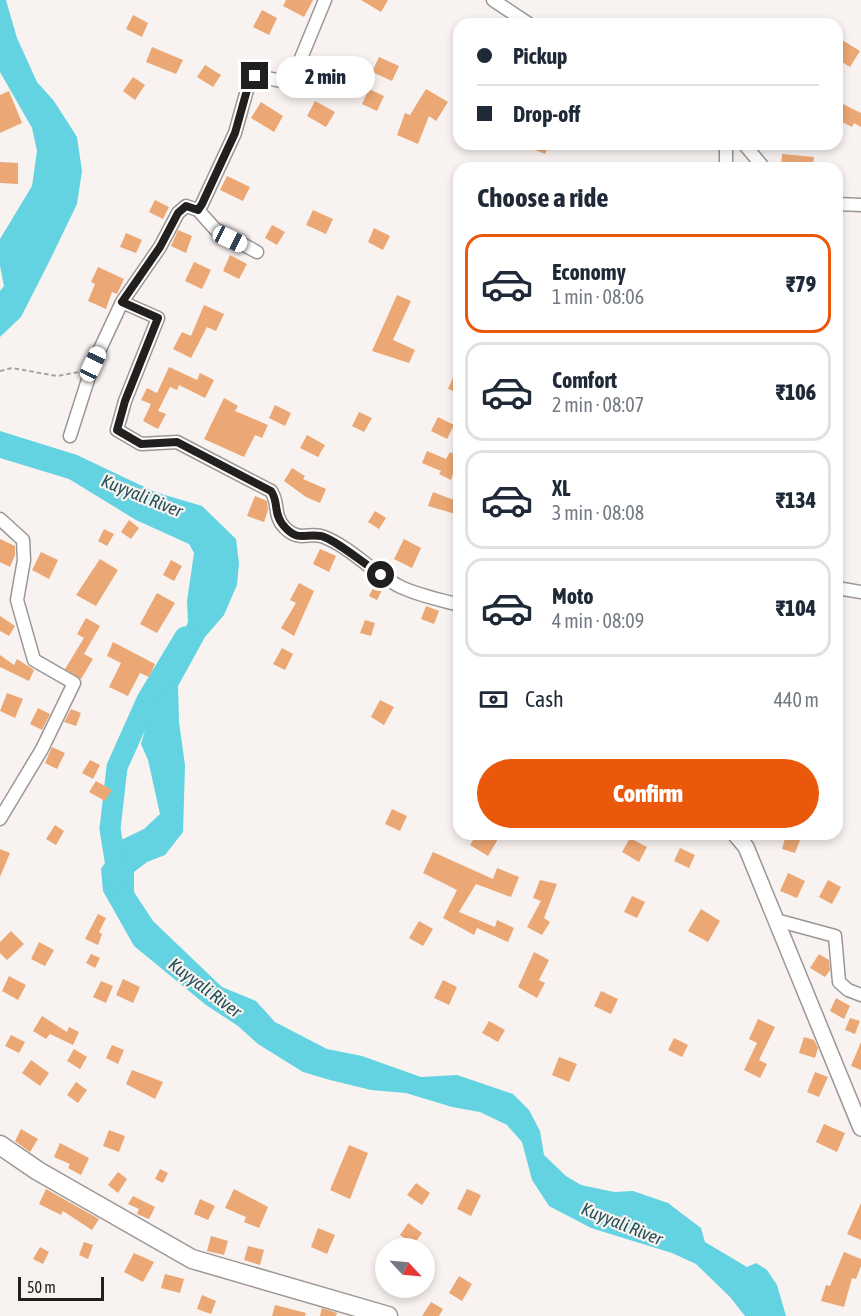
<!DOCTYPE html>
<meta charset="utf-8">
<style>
body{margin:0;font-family:"Asap Condensed",sans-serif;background:#f6f6f7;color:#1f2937;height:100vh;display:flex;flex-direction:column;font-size:22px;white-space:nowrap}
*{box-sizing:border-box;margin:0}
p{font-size:20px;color:#747a83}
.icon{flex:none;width:33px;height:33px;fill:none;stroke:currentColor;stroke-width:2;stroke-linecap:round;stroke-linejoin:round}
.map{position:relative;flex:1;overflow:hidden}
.drawer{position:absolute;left:453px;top:162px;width:390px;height:678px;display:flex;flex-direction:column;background:#fff;border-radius:18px;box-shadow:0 3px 9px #0003}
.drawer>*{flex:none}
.top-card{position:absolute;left:453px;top:18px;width:390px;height:132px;border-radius:18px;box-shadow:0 3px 9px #0003;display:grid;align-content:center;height:132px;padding:0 24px;background:#fff}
.needle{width:39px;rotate:116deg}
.controls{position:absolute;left:375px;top:1238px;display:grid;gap:12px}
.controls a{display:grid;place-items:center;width:60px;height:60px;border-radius:50%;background:#fff;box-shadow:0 3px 9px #0003;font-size:30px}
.scale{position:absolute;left:18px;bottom:15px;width:86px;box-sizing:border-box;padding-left:6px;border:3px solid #22201f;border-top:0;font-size:16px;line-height:21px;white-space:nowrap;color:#22201f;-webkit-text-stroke:4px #f8f3f0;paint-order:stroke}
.end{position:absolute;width:27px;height:27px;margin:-14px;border:8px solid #22201f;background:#fff;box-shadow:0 0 0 3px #fff}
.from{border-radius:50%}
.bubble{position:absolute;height:42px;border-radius:21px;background:#fff;box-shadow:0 3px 9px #0003;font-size:20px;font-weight:800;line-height:42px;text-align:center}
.car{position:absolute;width:18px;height:36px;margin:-18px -9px;border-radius:8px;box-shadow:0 0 4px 2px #0007;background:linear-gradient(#fff 24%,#345 0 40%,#fff 0 76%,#345 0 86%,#fff 0)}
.top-card b{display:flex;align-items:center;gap:21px;height:57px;font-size:22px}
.top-card b+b{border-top:2px solid #e0e1e3}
.top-card i{width:15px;height:15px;background:#1f2937}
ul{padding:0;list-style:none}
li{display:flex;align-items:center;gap:18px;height:99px;margin:0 12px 9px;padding:0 12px;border:3px solid #e0e1e3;border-radius:18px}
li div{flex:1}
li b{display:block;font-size:22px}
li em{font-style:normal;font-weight:800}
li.active{border-color:#ea580c}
li>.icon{width:54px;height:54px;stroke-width:1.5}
h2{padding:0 24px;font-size:27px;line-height:72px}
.pay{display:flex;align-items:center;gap:15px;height:66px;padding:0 24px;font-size:22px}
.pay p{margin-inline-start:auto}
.action{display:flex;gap:12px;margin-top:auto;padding:12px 24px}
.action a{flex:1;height:69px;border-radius:36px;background:#ea580c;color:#fff;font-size:24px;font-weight:800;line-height:69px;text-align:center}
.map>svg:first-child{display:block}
.water{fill:#63d3e2}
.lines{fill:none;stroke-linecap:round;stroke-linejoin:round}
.river{stroke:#63d3e2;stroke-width:21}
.building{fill:#eba774}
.minor-casing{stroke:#9c9794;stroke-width:15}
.tertiary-casing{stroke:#9c9794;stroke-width:18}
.secondary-casing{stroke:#9c9794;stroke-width:21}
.path{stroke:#a8a4a2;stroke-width:2;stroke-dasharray:4.5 3;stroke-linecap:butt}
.minor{stroke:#fff;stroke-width:12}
.tertiary{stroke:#fff;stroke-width:15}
.secondary{stroke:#fff;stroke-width:18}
.route{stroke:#22201f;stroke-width:8}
.labels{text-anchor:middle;stroke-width:4.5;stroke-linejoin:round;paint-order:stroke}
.water-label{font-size:18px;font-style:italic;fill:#205158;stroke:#f8f3f0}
</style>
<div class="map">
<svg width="861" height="1316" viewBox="0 0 861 1316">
<rect width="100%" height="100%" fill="#f8f3f0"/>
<path class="water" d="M0,0H6L17,38L37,82L54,101L77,137L82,171L77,204L50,260L21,317L0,337V291L4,286L0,266V239L32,186L37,151L32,128L0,72Z
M0,431L77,455L155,492L202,506L236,539L239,563L237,585L224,615L205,637L178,686L179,722L185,765L183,832L165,855L147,862L134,872V892L153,921L222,987L256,1001L275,1022L327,1049L362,1056L421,1077L457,1075L513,1094L529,1110L540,1131L544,1155L566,1176L581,1185L614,1192L633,1191L668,1203L701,1228L705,1242L747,1267L756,1263L767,1270L777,1285L786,1316H745L730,1297L696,1264L672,1253L591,1228L549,1206L532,1180L522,1142L507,1125L480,1112L452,1107L406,1093L371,1090L330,1080L303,1072L258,1044L238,1026L206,1005L134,946L103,891L101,869L119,841L144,829L160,814L148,760L141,744L154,698L188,622L187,601L194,553L189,544L136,520L69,479L0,458Z"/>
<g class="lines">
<path class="river" d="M118,878L110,829L117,767L147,700L185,637"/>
</g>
<path class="building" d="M286,0H313L304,17L283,6Z
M361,0H388L381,12Z
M262,10L277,18L269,35L253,27Z
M133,15L148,23L142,37L126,29Z
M842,40L860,51L850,67L837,59V49Z
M152,47L183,60L176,74L146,62Z
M379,57L399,66L392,81L372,72Z
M205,65L221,75L213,87L197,77Z
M133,77L145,85L135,100L123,91Z
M369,89L384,96L377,111L362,104Z
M426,89L448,102L436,121L429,116L418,144L397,135L405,113L410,115Z
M9,91L22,123L0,133V95Z
M315,101L335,112L326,127L307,116Z
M261,102L283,116L274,132L251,118Z
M841,103L861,113V127L854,123L852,127L837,119Z
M521,144H549L545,154Z
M782,154L814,157L813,168L781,167Z
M0,162L18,163V184L0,183Z
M227,176L250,187L243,201L220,190Z
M155,200L169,207L163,219L149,212Z
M313,210L333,219L326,234L306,225Z
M272,225L285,232L277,245L265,238Z
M374,228L390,236L383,250L368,242Z
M178,230L192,236L186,253L171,246Z
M126,233L142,240L136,253L120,247Z
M230,255L247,264L239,279L223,271Z
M194,262L211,270L202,289L185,281Z
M98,267L124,279L117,294L112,292L106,309L88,301L95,284L91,282Z
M397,295L411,301L393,340L415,350L409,363L372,351Z
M204,305L224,314L216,331L207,327L191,358L173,349L182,332L191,336Z
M459,364V393L448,389Z
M169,367L197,380L200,373L214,380L205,398L179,385L177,390L170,387L158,411L166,414L158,429L143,421L151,404L141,400L147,388L157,393Z
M224,398L238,406L235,411L268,425L262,438L255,435L244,457L204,439Z
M275,405L291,413L285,426L269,418Z
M359,412L372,418L364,432L352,426Z
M438,417L454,425L447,439L431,431Z
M307,435L325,445L318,457L300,448Z
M427,451L446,459L450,452L458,456L451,480L439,474L441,471L422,463Z
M292,468L305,476L303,479L326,489L320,503L306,497L284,481Z
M433,492L459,502V515L428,506Z
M255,496L267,501L268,510L264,522L247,516Z
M375,511L386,518L379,529L368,522Z
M129,520L139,528L131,539L121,532Z
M104,529L114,534L107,546L98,541Z
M0,539L15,546V555L10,567L0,562Z
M404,539L421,548L412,568L394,559Z
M320,549L336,556L329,572L313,564Z
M41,552L58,560L49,579L32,570Z
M100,559L118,570L96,606L76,595Z
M171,560L182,566L174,581L163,575Z
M299,583L314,591L294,636L281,628L296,603L290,600Z
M374,586L382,590L377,600L369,596Z
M157,593L175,603L157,633L140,624Z
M426,606L439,611L434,624L421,619Z
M0,616L15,626L9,636L0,631Z
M86,618L100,626L84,654L93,659L81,679L65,669L84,638L77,634Z
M365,620L375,623L371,636L360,633Z
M113,642L155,664L149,677L140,673L128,696L109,687L121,663L107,656Z
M282,648L293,654L285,670L273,664Z
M0,655L14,665L17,659L34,670L29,681L0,667Z
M7,693L23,699L15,718L0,711Z
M380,700L394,707L384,725L371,717Z
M38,708L50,714L42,730L30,724Z
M71,709L81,713L76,726L64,722Z
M52,747L65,753L57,769L45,763Z
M90,760L100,765L93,779L82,773Z
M96,781L112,790L105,801L89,792Z
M392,809L407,816L400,831L385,824Z
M55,825L64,831L56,845L46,839Z
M477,834H501L488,856L470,845Z
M786,835L800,840L795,853L782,849Z
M630,838L647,847L639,862L622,852Z
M680,848L695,855L689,868L674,861Z
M0,849L10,853L0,877Z
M433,852L493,879L497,868L519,877L511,897L476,884L459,912L495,927L497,920L514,928L508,942L477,928L474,935L443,918L457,890L423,873Z
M788,873L805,881L797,898L780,891Z
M540,880L557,884L544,918L550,922L542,935L527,927L541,901L533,898Z
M828,880L841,887L832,904L819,897Z
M632,896L645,902L637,918L624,912Z
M701,909L720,921L708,942L688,931Z
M98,914L106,918L99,932L102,934L98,945L85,939Z
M419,921L433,929L423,946L409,938Z
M11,931L24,944L7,960L0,953V942Z
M39,942L54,950L45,966L31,959Z
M534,952L549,960L539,980L545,983L537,998L518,987Z
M91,954L100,958L95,968L86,963Z
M819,954L829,960L830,970L825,977L810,968Z
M9,976L26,985L18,1000L2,991Z
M123,979L140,987L133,1003L116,995Z
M443,980L457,987L449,1005L434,998Z
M101,981L113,986L106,1003L93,997Z
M601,991L618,999L611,1014L594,1006Z
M836,998L850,1006L844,1019L830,1011Z
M42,1016L67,1032L69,1027L79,1032L73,1045L50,1034L46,1039L33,1031Z
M850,1018L860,1021L855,1034L845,1030Z
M758,1019L775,1027L759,1060L767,1064L760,1078L744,1070L757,1043L749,1039Z
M489,1021L505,1030L498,1042L482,1033Z
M11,1035L25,1042L19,1053L5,1046Z
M804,1037L814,1040L818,1048L815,1058L799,1053Z
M674,1038L688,1045L682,1057L668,1050Z
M861,1042V1070L851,1066Z
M112,1045L124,1050L118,1064L106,1058Z
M74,1049L87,1057L80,1069L67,1061Z
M559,1057L577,1064L569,1082L552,1075Z
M31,1060L49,1073L40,1086L22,1073Z
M132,1070L163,1082L155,1099L126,1084Z
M815,1072L828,1077L819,1097L807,1092Z
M76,1082L87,1090L78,1103L67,1095Z
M824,1124L845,1133L837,1152L816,1142Z
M21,1129L38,1139L30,1152L15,1141Z
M109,1130L125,1136L119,1152L103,1146Z
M60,1143L89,1158L81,1175L68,1168L70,1164L54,1157Z
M349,1145L368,1153L350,1199L330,1190Z
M160,1169L168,1173L163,1183L155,1179Z
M118,1172L127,1179L118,1193L108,1185Z
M416,1183L430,1193L422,1205L407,1195Z
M46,1189L99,1219L92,1230L63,1211L61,1215L39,1204Z
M234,1189L268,1207L259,1228L244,1222L246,1217L225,1208Z
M467,1189L481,1195L471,1216L457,1209Z
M133,1196L155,1207L149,1219L137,1214L139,1209L128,1204Z
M200,1199L215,1206L208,1220L194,1214Z
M861,1203V1240L847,1234Z
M408,1223L422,1233L414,1244L400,1235Z
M318,1228L335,1235L327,1254L311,1247Z
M211,1236L228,1241L224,1255L207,1251Z
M84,1242L93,1245L88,1259L79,1255Z
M248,1246L264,1250L260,1265L244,1260Z
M40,1247L49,1252L43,1264L33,1259Z
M844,1252L861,1259V1266L856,1279L852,1278L844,1307L821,1301L826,1285L830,1286Z
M134,1253L154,1262L143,1282L124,1272Z
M165,1274L184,1279L180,1293L161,1288Z
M459,1276L472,1284L462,1301L449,1293Z
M202,1295L216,1301L211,1314L197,1309Z
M431,1302L443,1309L439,1316H422Z
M275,1305L306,1313L305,1316H272Z
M322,1308L337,1313L336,1316H320Z"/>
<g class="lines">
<g class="minor-casing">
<path id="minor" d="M493,0L529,24
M744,144L764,168
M726,168V144
M837,204L861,205
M198,210L215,229L257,252
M122,302L158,318L125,401L117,430L141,444L177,442L271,491C280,504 272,514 285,528C301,543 309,531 324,537C350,547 372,572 397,585C415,595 439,599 459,605
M70,436L93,364L122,302L160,247L178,213L186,206L198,210L202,204L235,133L249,83L255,76L288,82L292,80L325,0
M0,519L23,540L24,560L17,600L34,660L74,683L42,749L0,819
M837,588L861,592
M776,920L835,936L839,982L848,990L861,995"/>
</g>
<g class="tertiary-casing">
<path id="tertiary" d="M735,834L746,847L861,1128"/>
</g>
<g class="secondary-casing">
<path id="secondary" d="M0,1145L38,1171L192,1259L388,1316"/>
</g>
<path class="path" d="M0,371L12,368L57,376L79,372"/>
<use href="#minor" class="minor"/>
<use href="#tertiary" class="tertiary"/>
<use href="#secondary" class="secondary"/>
</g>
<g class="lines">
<path class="route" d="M255,76L249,83L235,133L202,204L198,210L186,206L178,213L160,247L122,302L158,318L125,401L117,430L141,444L177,442L271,491C279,502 273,513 283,525C298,543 304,533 321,536C333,538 369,567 381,575"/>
</g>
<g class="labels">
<g class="water-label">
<text transform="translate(142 496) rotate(22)" y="6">Kuyyali River</text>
<text transform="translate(205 988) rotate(37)" y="6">Kuyyali River</text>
<text transform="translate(622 1224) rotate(22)" y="6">Kuyyali River</text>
</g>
</g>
</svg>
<div class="controls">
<a><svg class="needle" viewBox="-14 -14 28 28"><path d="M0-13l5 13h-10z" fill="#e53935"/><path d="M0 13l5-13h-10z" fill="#747a83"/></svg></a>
</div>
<div class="scale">50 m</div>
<i class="end from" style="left:381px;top:575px"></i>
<i class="end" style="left:255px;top:76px"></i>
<div class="bubble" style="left:276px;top:56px;width:99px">2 min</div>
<i class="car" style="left:230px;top:239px;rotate:116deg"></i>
<i class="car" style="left:93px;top:364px;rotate:25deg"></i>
<div class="top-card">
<b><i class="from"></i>Pickup</b>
<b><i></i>Drop-off</b>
</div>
<section class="drawer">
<h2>Choose a ride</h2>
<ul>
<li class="active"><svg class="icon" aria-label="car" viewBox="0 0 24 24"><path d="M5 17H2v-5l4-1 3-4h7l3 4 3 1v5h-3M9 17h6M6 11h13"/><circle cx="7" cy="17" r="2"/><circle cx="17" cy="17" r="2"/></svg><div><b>Economy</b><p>1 min · 08:06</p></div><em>₹79</em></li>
<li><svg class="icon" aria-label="car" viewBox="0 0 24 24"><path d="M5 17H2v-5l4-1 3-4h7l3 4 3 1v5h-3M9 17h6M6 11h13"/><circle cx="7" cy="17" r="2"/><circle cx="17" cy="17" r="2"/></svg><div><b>Comfort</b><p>2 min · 08:07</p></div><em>₹106</em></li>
<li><svg class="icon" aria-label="car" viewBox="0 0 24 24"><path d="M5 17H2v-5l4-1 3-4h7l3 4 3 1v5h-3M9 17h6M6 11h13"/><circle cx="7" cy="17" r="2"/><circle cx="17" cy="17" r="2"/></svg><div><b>XL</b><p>3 min · 08:08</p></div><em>₹134</em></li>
<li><svg class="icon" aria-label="car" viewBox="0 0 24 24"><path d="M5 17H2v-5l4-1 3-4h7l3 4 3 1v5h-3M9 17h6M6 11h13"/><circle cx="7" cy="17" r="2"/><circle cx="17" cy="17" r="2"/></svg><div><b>Moto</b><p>4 min · 08:09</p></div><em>₹104</em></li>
</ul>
<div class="pay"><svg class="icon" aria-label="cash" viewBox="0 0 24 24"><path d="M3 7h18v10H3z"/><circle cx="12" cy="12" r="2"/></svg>Cash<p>440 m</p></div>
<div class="action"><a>Confirm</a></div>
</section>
</div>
